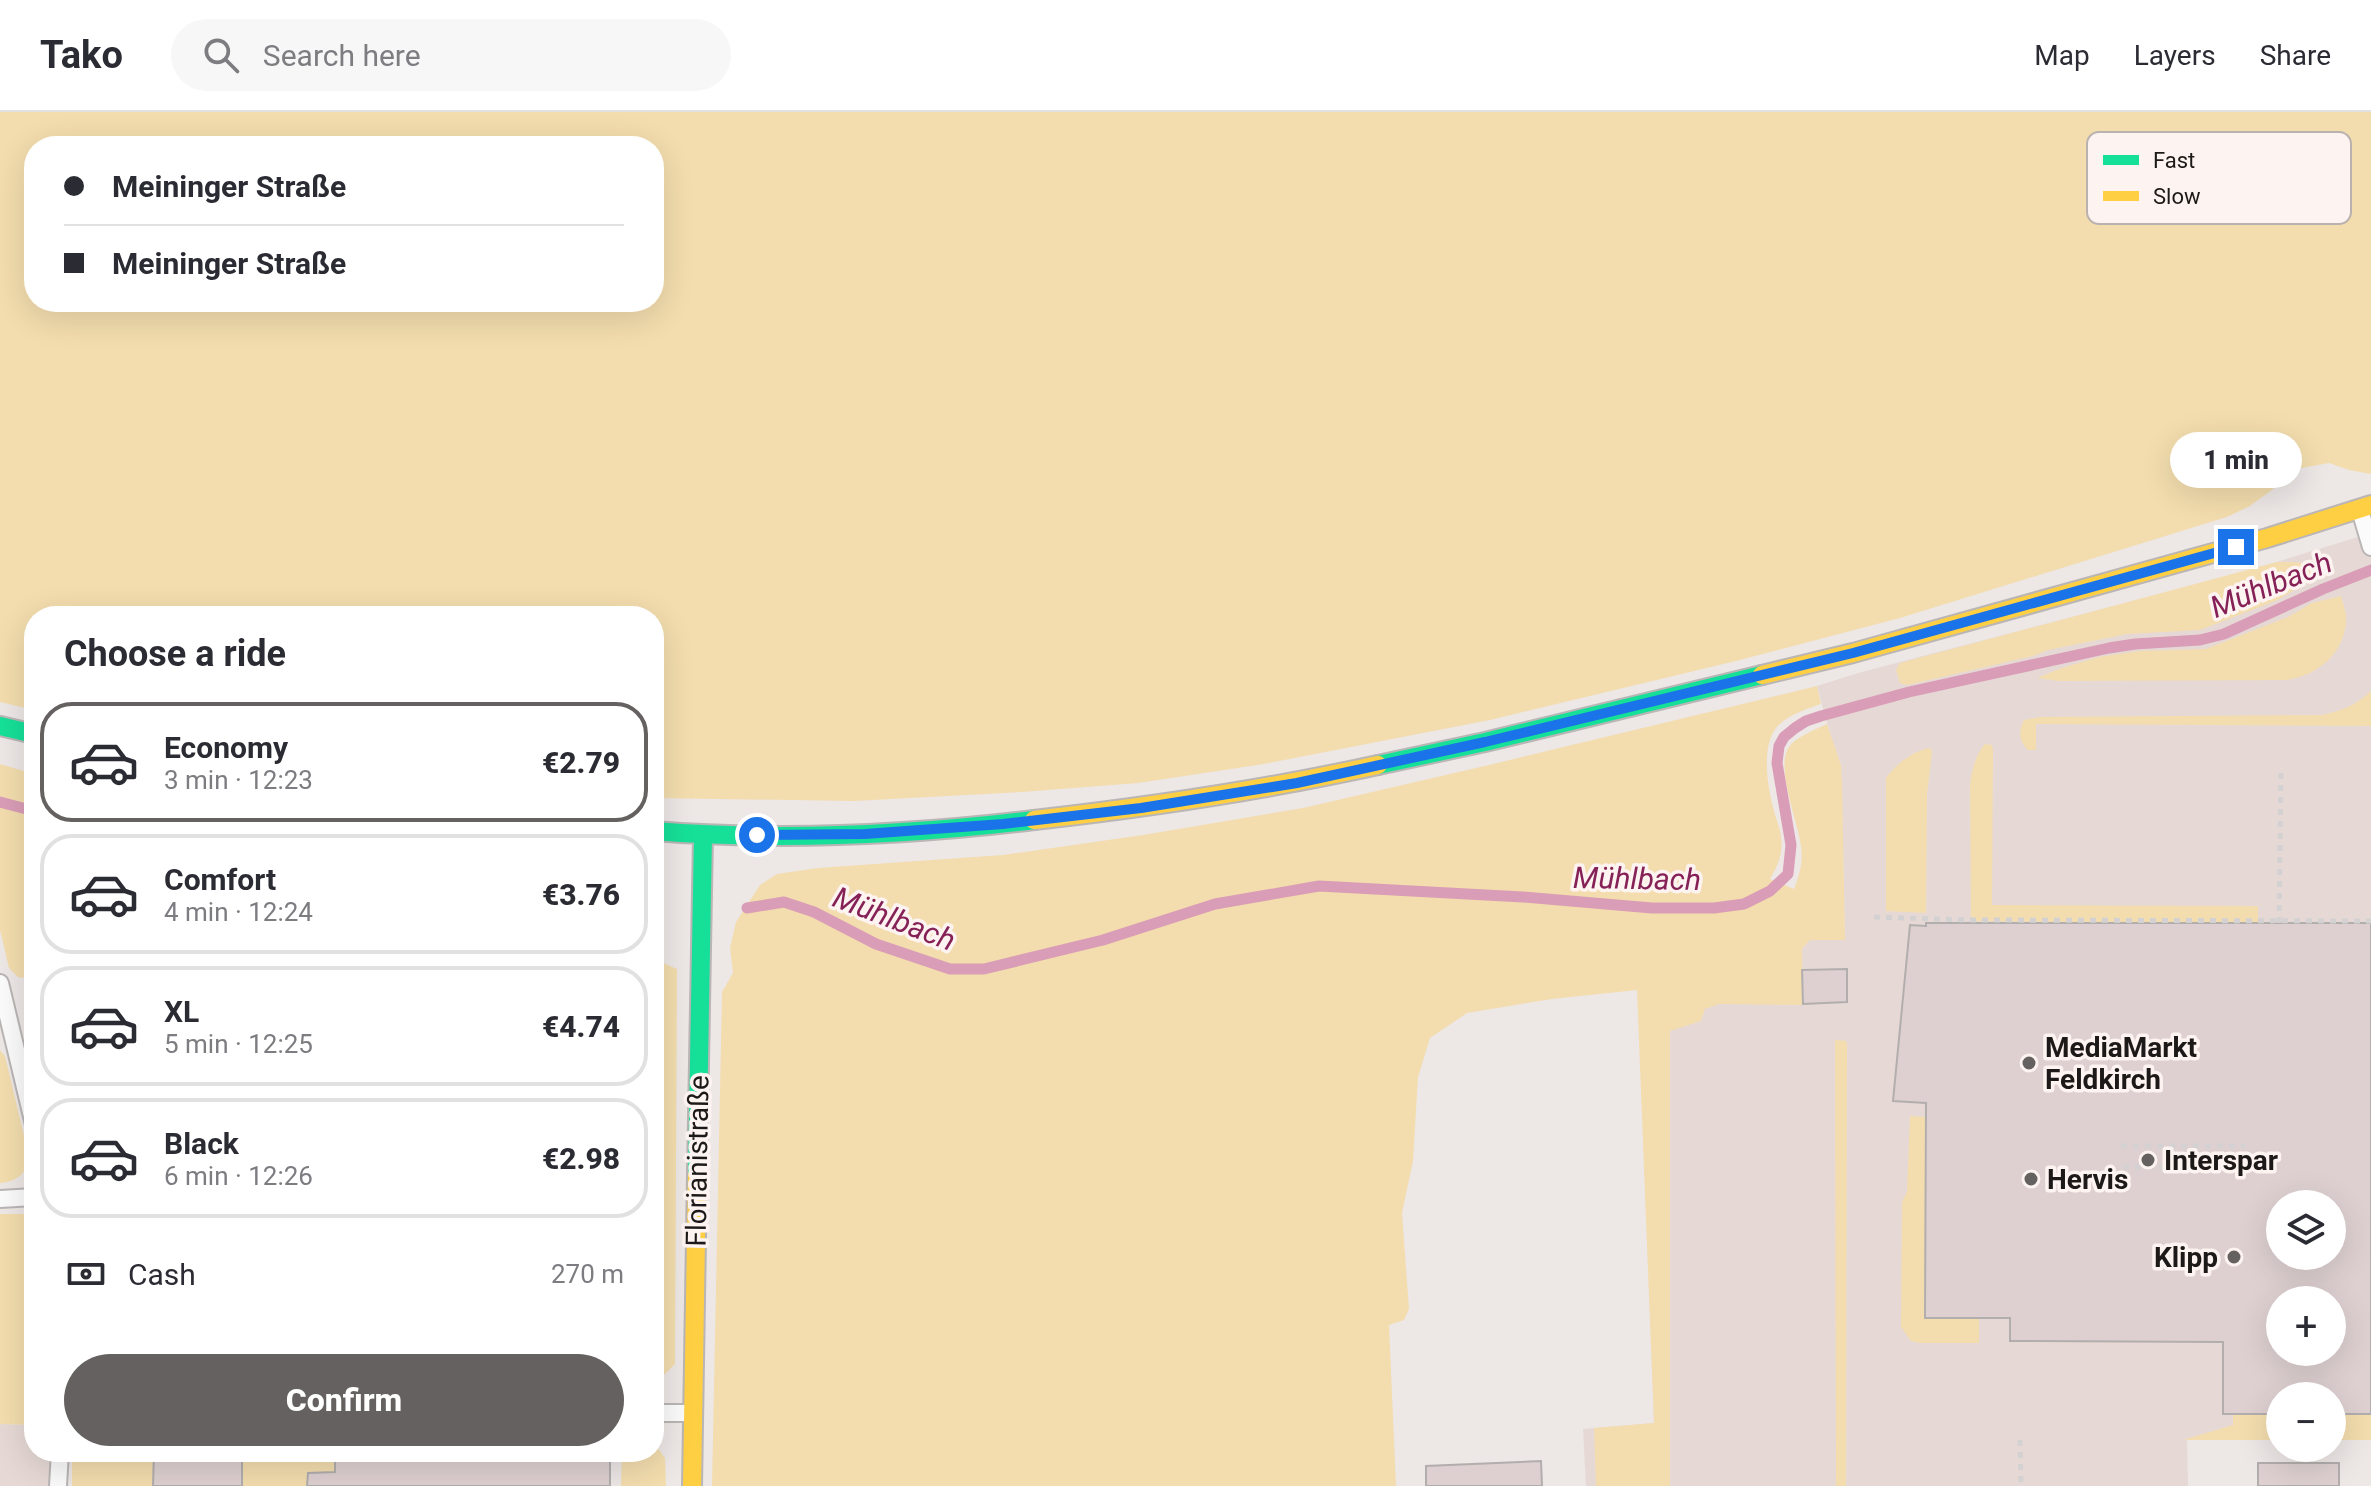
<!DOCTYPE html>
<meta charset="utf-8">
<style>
body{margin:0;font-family:Roboto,sans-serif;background:#f7f7f7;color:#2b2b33;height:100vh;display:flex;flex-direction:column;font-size:30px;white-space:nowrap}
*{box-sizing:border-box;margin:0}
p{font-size:26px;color:#7c7c81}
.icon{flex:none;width:44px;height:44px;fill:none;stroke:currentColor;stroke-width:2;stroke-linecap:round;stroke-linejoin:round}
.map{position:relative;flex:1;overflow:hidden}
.side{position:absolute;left:24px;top:494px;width:640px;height:856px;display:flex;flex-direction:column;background:#fff;border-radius:32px;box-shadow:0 8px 32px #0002}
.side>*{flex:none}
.banner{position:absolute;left:24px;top:24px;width:640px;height:176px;border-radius:32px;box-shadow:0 8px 32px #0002;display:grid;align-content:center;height:176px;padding:0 40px;background:#fff}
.tools{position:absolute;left:2266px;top:1078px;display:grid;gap:16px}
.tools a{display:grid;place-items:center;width:80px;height:80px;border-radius:50%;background:#fff;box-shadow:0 8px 32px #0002;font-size:40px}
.end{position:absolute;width:36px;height:36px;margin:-18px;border:10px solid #1a73e8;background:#fff;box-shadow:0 0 0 4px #fff}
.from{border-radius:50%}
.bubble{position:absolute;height:56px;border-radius:28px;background:#fff;box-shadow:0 8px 32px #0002;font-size:26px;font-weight:800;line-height:56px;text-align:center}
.banner b{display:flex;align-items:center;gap:28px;height:76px;font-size:30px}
.banner b+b{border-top:2px solid #e1e1e2}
.banner i{width:20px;height:20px;background:#2b2b33}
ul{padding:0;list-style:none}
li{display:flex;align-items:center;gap:24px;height:120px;margin:0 16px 12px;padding:0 24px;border:4px solid #e1e1e2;border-radius:32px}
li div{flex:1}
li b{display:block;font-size:30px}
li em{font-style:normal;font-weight:800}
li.selected{border-color:#656160}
li>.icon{width:72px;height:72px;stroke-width:1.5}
h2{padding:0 40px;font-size:36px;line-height:96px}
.pay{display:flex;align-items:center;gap:20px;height:88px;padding:0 40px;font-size:30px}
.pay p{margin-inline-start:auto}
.primary-button{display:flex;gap:16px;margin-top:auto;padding:16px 40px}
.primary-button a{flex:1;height:92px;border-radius:48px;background:#656160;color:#fff;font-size:32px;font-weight:800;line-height:92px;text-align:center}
header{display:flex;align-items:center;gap:48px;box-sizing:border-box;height:112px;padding:0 40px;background:#fff;border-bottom:2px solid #e1e1e2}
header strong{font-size:38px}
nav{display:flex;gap:44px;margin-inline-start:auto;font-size:28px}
.search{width:560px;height:72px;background:#f7f7f7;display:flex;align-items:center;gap:20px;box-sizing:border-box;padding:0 28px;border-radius:44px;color:#7c7c81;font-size:30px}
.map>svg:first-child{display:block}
.built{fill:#e6d9d5;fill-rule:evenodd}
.green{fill:#f3ddae;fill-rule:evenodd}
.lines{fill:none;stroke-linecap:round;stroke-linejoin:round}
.stream{stroke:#da9db7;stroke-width:11}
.building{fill:#ded0d0;stroke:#b3aeae;stroke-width:2;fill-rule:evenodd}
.lane-casing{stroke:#bab6b5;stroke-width:20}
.fast-casing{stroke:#bab6b5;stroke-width:22}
.slow-casing{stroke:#bab6b5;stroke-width:22}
.path{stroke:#d3d1d1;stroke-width:5;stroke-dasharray:6 6;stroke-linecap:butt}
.lane{stroke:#fcfbfb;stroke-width:16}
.fast{stroke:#16e098;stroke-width:18}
.slow{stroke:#ffcf43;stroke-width:18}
.route{stroke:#1a73e8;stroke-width:10}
.poi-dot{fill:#656160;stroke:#fdf3f0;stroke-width:3}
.labels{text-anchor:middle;stroke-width:7;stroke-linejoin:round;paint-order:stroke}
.poi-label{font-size:28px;font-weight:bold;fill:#1c1918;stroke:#fdf3f0;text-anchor:start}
.street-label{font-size:28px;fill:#1c1918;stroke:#fdf3f0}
.water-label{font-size:30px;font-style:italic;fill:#852156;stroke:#fdf3f0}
.key{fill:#fdf3f0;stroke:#bab2af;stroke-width:2}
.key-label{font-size:22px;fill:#1c1918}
</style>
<header>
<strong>Tako</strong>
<div class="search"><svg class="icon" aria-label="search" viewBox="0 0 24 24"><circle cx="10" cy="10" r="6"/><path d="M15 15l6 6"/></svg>Search here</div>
<nav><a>Map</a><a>Layers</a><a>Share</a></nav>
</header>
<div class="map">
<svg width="2371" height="1374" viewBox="0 0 2371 1374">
<rect width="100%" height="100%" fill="#ede7e6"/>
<path class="built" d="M2371,421V1328H2332V1284H2280V1328H2187L2188,1374H1586L1583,1317L1654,1311L1638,878L1801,837L1810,828L1845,827L1841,653L1832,630L1817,574L1858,561L2244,460ZM2280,1092H2332V1144H2280ZM2280,1188H2332V1240H2280Z
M0,1312L34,1313V1340H60L58,1374H0Z"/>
<path class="green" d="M0,0H2371V362L2349,358L2329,351L2290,358L2273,377L2250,394L2227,405L1900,506L1736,549L1490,608L1264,652L1138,671L1022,680L854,689L654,686V504H34V598L0,590ZM34,34H654V190H34Z
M2277,450C2295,450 2315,449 2328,464L2316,466L2275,489L2200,518L2127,522L2048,538L2033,544L1907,573L1900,571L1896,558L1900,551Z
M2341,484C2343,492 2347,501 2346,509C2344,543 2316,564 2286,568L2059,569L2037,566L2059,557L2099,545L2140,539L2206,537L2288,505L2312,491Z
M1817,574L1821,592C1807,597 1793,601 1781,611C1760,627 1767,672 1773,695C1775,705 1780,715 1781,725C1783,742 1778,753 1770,767L1794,777C1800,762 1803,750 1801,734C1798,709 1775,655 1789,635C1797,624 1815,618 1827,612L1841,653L1842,671L1845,828H1810L1802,837L1803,893L1719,892L1705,897L1701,909L1670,919V1374H1596L1594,1316L1654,1311L1637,878L1552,887L1467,901L1430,926L1418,965L1413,1049L1402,1101L1409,1197L1404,1208L1389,1213L1396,1374H712L722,880L733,861L730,836L736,810L760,773L777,762L818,756L1003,743L1143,723L1303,696L1489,653Z
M2371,579V614L2036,612V638H2028C2019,629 2018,619 2024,608L2040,605L2322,603C2341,599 2357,593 2371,579Z
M1985,632L1992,633L1993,638L1992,793L2258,794V812L1971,809L1970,673C1972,657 1975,644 1985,632Z
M1930,636L1932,640L1927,682L1926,801L1886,799V666C1896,652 1913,639 1930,636Z
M0,652L34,662V867L18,865L9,856L0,818Z
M654,770C662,796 662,823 661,850L677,857L675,1252L654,1273Z
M1835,928L1846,929L1847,932L1846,1374H1836Z
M0,938L5,944L29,1045C27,1061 17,1070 0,1071Z
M1910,1004L1926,1005L1925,1205L1979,1206V1231H1920L1911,1229L1901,1215L1902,1090L1907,1080Z
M0,1102H34V1313L0,1312Z
M2233,1302H2280V1328H2183L2233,1313Z
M2332,1302H2371V1328H2332Z
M654,1331L665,1346L666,1374H621L622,1340H654Z
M72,1340H154L153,1374H72Z
M242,1340H332L335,1349V1360L308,1361L307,1374H242Z"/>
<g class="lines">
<path class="stream" d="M0,690L34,699
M747,796L784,790L814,800L876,832L950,857H984L1103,828L1215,792L1319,774L1523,785L1652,796H1714L1744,792L1770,779L1788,762L1791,733L1777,651L1779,634L1784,625L1795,616L1806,609L1821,604L1909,580L2109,536L2135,532L2200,528L2224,522L2323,477L2371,458"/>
</g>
<path class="building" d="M1926,811H2371V1302H2332V1284H2280V1302H2223V1230L2010,1229V1206H1925L1926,991L1893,989L1910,813L1926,814ZM2280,1092H2332V1144H2280ZM2280,1188H2332V1240H2280Z
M1847,857V890L1803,892L1802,858Z
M154,1340H242V1374H153Z
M332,1340H610V1374H307L308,1361L335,1360V1349Z
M1541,1349L1542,1374H1426V1354Z
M2258,1351H2339V1374H2258Z"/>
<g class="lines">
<g class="lane-casing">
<path id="lane" d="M2360,398L2371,435
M0,871L34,1013
M0,1087L34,1085
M654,1301H691
M58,1374L60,1340"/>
</g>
<g class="fast-casing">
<path id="fast" d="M0,614L34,622
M1378,653L1485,630L1762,563
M654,719C780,729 909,723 1034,708
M697,1063L703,723"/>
</g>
<g class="slow-casing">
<path id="slow" d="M1762,563L1853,541L2267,426L2371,393
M1034,708C1150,695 1264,678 1378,653
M692,1374L697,1063"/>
</g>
<path class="path" d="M1874,805L1969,808L2371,809
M2279,811L2281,657
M2121,1034H2245
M2123,1055L2246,1056
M2020,1328L2021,1374"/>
<use href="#lane" class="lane"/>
<use href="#fast" class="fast"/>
<use href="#slow" class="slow"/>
</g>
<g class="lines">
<path class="route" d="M757,723L865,722L1003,712L1141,696L1297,671L1485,630L1853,541L2236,435"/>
</g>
<g class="poi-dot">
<circle cx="2029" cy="951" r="8"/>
<circle cx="2148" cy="1048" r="8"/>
<circle cx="2031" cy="1067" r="8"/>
<circle cx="2234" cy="1145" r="8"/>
</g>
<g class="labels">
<g class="poi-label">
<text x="2045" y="945">MediaMarkt<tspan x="2045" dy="32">Feldkirch</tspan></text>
<text x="2164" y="1058">Interspar</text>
<text x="2047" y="1077">Hervis</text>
<text x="2218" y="1155" text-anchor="end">Klipp</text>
</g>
<g class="street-label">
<text transform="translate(697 1049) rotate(-89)" y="10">Florianistraße</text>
</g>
<g class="water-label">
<text transform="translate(2271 473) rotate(-22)" y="10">Mühlbach</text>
<text transform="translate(1637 767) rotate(1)" y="10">Mühlbach</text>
<text transform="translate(894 807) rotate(21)" y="10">Mühlbach</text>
</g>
</g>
<rect x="2087" y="20" width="264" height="92" rx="12" class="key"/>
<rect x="2103" y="43" width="36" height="10" fill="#16e098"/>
<rect x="2103" y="79" width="36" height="10" fill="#ffcf43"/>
<g class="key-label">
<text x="2153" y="56">Fast</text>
<text x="2153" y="92">Slow</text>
</g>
</svg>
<div class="tools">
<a><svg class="icon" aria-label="layers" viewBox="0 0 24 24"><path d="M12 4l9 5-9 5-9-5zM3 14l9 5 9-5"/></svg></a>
<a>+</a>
<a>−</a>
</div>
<i class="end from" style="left:757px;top:723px"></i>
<i class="end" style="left:2236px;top:435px"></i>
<div class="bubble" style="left:2170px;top:320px;width:132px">1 min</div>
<div class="banner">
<b><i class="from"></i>Meininger Straße</b>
<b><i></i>Meininger Straße</b>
</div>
<section class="side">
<h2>Choose a ride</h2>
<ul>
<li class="selected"><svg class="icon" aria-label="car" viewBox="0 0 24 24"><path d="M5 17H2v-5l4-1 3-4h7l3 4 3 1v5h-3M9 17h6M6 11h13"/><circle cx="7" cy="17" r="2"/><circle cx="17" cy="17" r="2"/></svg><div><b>Economy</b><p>3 min · 12:23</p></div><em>€2.79</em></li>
<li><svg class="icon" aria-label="car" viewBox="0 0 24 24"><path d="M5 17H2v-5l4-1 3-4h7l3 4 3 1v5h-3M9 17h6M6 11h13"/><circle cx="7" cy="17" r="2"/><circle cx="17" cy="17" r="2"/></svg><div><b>Comfort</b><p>4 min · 12:24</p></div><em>€3.76</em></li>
<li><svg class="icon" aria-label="car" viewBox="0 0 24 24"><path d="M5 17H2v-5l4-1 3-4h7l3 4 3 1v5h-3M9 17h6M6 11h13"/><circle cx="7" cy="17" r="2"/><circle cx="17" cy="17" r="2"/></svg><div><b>XL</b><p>5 min · 12:25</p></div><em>€4.74</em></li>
<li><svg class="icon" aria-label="car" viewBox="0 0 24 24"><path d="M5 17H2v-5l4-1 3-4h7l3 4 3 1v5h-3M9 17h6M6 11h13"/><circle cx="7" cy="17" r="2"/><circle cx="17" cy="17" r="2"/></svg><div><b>Black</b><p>6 min · 12:26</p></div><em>€2.98</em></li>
</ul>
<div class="pay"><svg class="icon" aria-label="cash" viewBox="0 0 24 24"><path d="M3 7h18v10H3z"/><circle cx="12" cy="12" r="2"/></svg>Cash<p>270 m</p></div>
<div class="primary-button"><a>Confirm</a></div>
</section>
</div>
